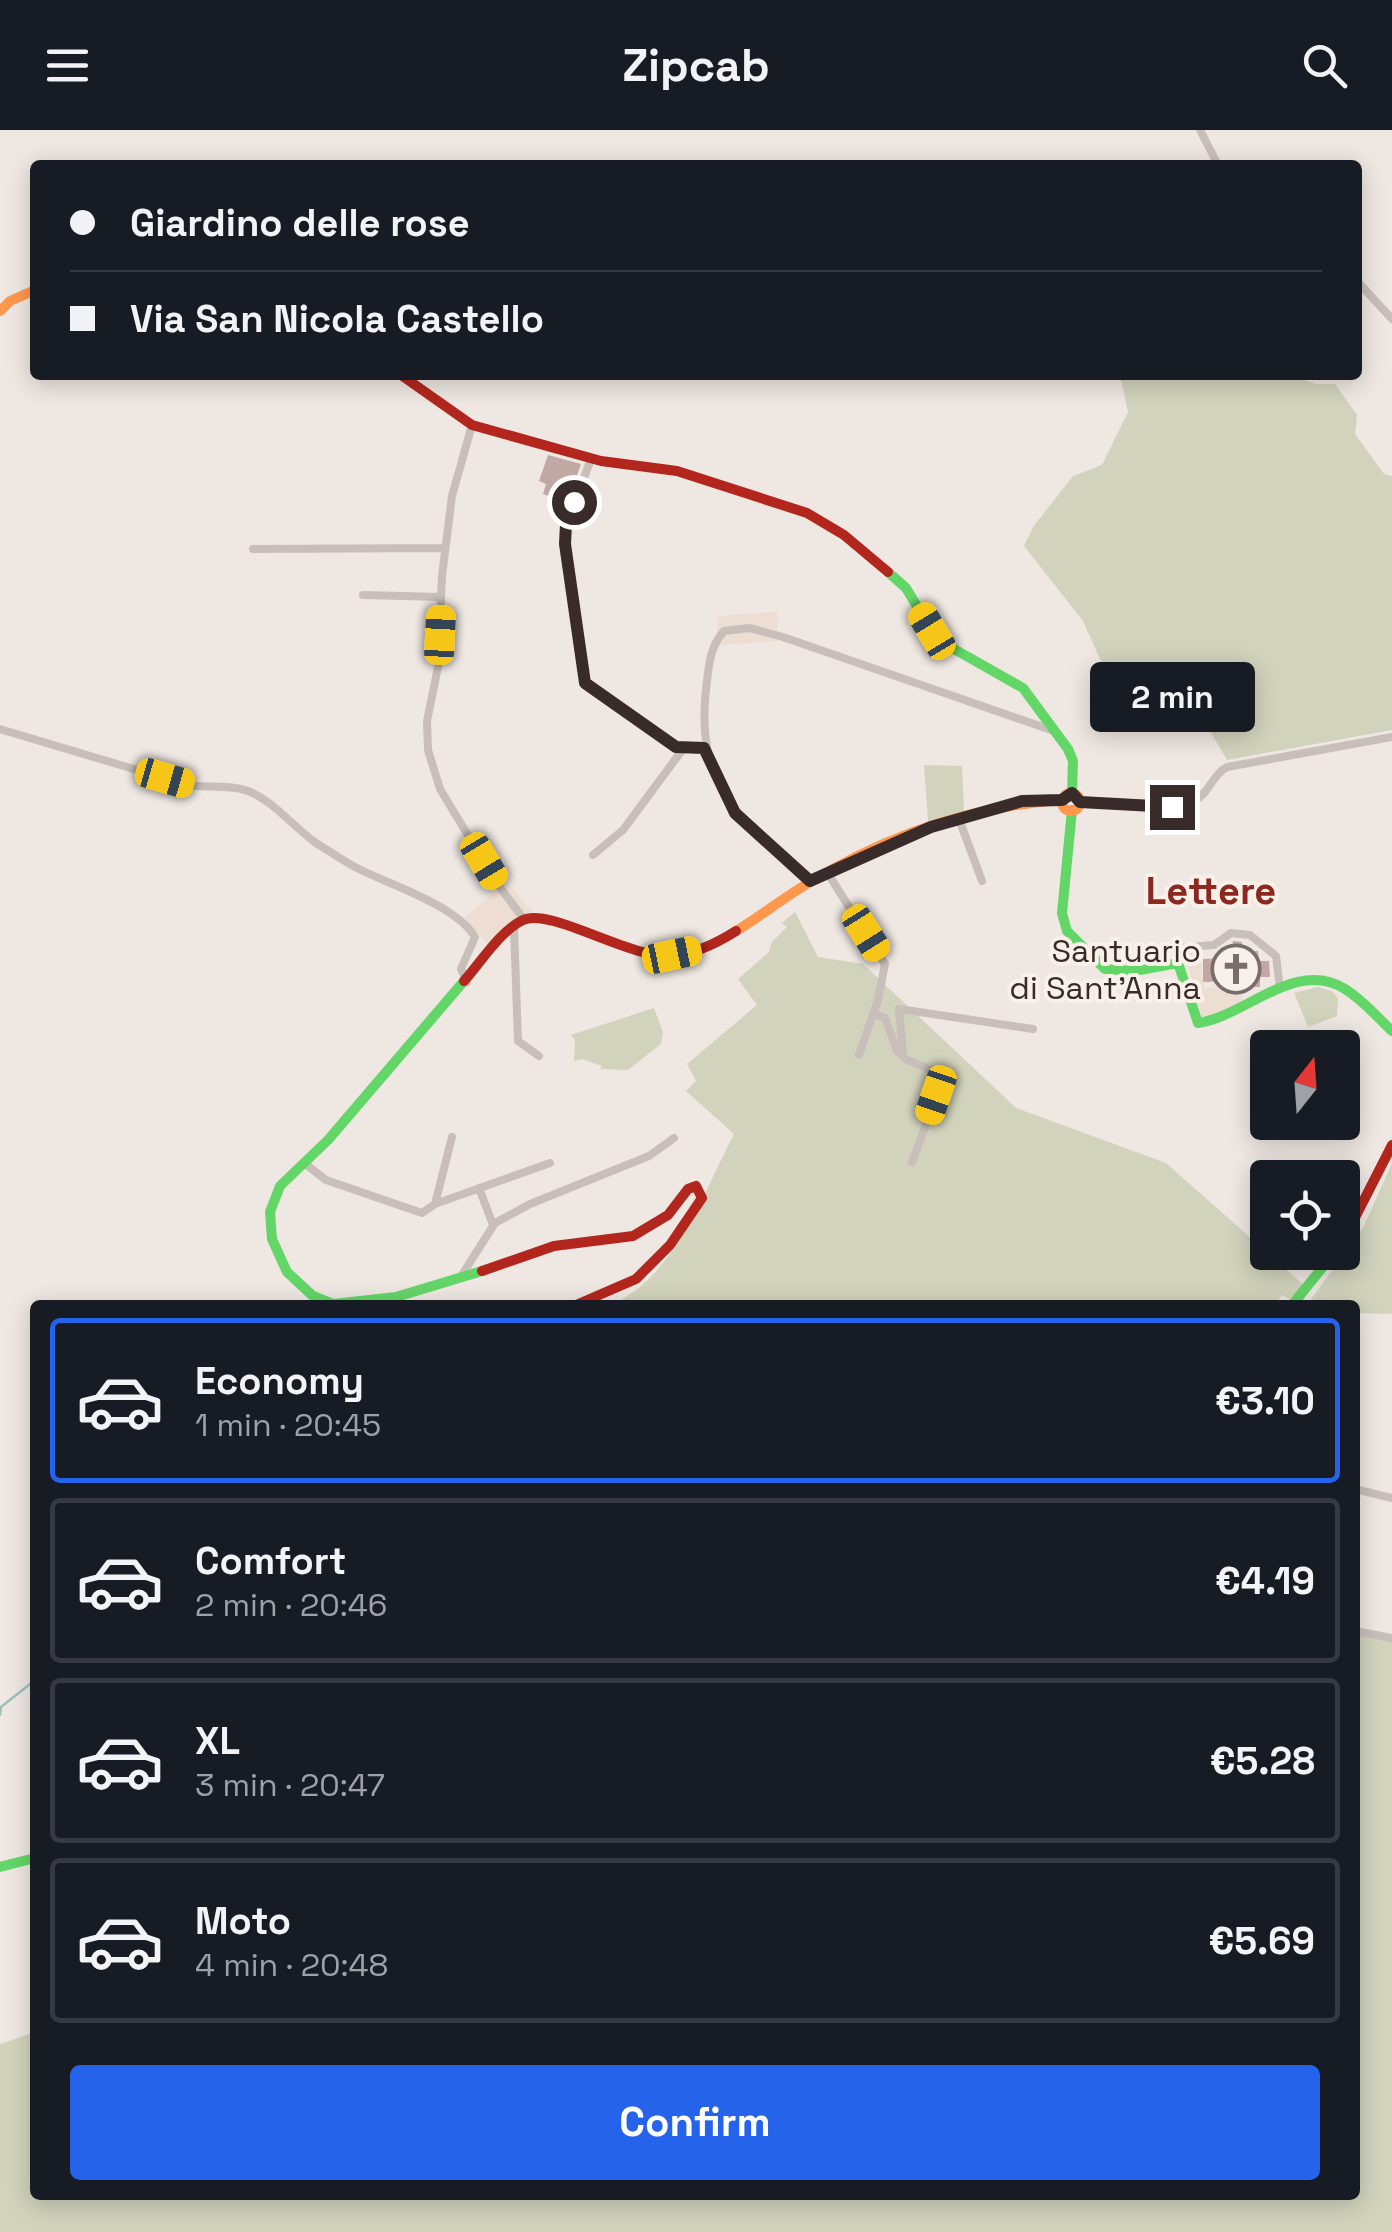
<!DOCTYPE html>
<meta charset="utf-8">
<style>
body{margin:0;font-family:"Space Grotesk",sans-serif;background:#20242c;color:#f1f3f6;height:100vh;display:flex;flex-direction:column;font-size:38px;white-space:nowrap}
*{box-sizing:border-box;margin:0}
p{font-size:32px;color:#9ea1a6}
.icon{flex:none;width:55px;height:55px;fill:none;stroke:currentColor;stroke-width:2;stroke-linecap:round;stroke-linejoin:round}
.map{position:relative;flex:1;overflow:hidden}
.side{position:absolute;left:30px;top:1170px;width:1330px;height:900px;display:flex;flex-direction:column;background:#171b24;border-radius:10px;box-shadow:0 5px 25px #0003}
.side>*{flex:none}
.hud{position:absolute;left:30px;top:30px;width:1332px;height:220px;border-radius:10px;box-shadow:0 5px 25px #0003;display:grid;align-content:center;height:220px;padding:0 40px;background:#171b24}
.needle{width:65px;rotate:17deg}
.buttons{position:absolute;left:1250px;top:900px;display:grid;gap:20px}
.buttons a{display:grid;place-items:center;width:110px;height:110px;border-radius:10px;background:#171b24;box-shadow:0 5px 25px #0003;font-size:50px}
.end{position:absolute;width:45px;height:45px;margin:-22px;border:12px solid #392b29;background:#fff;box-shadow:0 0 0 5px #fff}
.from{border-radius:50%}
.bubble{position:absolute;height:70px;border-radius:10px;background:#171b24;box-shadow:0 5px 25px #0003;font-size:32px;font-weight:800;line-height:70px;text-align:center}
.car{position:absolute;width:30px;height:60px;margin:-30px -15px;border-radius:12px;box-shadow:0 0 8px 2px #0007;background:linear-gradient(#f5c518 24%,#345 0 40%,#f5c518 0 76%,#345 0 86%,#f5c518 0)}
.hud b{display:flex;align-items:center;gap:35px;height:95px;font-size:38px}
.hud b+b{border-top:2px solid #363941}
.hud i{width:25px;height:25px;background:#f1f3f6}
ul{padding:18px 0 0;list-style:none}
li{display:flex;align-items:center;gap:30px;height:165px;margin:0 20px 15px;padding:0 20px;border:5px solid #363941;border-radius:10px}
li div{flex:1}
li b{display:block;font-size:38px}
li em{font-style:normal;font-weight:800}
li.selected{border-color:#2563eb}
li>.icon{width:90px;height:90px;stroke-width:1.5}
.primary-button{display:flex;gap:20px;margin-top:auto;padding:20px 40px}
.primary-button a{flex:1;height:115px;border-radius:10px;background:#2563eb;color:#fff;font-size:40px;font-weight:800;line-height:115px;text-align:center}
header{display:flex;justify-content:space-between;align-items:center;height:130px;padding:0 40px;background:#171b24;font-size:45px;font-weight:800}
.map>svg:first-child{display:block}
.green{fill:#d2d3bc}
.plaza{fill:#edddd2}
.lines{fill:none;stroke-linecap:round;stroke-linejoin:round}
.stream{stroke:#9ec1bc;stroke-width:2.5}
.building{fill:#c2a8a3}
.street{stroke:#c8bfbb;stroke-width:8}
.fast{stroke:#63d668;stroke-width:10}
.slow{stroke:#ff974d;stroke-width:10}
.jam{stroke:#b3261e;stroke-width:10}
.route{stroke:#392b29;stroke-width:12}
.labels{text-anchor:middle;stroke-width:8;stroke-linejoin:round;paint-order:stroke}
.poi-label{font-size:32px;fill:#392b29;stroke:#faf0ea;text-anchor:end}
.quarter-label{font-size:38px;font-weight:bold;fill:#8b281f;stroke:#faf0ea}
</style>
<header><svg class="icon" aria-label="menu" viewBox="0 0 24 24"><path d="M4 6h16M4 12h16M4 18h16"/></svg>Zipcab<svg class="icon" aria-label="search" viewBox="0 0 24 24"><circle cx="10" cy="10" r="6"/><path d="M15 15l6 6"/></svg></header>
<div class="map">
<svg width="1392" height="2102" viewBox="0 0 1392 2102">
<rect width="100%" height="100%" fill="#eee7e2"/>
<path class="green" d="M1120,245H1288L1316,254H1335L1357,285L1355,304L1384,344L1392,346V600L1227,630L1193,572H1170L1150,541L1125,552L1108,547L1083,491L1024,416L1033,397L1073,346L1102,335L1128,282Z
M924,635L962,636L964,681L928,691Z
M795,782L818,827L863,834L1016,978L1166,1033L1305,1156L1289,1169L1282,1165L1274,1175H611C676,1146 703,1063 734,1004L686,961L696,951L687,934L757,875L738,849L769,822L772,812L787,797L782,793Z
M1318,857L1332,861L1338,868L1337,886L1308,897L1294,863Z
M654,878L663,902L661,914L628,940L600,939L602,936L582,929L574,931L575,910L571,905Z
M1392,1033V1184L1355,1183V1175H1307L1364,1096Z
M1366,1505L1392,1511V2102H0V1914L35,1902V2065H1355V1506Z"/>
<path class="plaza" d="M777,482L778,511L716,515L718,486Z
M506,752L532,781L496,821L464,789Z
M1199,821L1204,859L1237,853L1242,859L1243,877L1202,888L1185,824Z"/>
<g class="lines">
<path class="stream" d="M0,1585L1,1577L35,1550"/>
</g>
<path class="building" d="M548,325L581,334L567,372L543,364L546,354L539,351Z
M1233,811L1242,812V821H1258L1259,831H1269L1270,847H1260V857H1239V851L1203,852V829L1230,828Z"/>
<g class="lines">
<path class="street" d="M1200,0L1218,35
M1358,152L1392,189
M472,295L452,366L442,446L438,537L427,591L428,620L440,659L498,755L524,789
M591,329L567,394L565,414L585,553L676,617H704
M253,419L445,418
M363,465L441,467
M0,599L187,655C206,658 230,654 248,661C274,671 293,697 316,713C329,721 342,730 355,737C389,755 455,774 475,807L461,839L467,852
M1079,671C1114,671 1162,686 1194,671C1209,664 1212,645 1227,637L1392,607
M959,689L982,751
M593,725L623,700L683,619
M827,742L885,834L878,870L859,925
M810,751C742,693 695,657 706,559C709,536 709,518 724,501L750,498L783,507L1051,600
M514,797L518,911L539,926
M1178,818L1214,815L1231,803L1250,805L1276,826L1280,859
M873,884L885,888L897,921L907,930L941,944L940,957L912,1032
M903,924L899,879L1033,899
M304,1033L326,1050L422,1083L435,1074L452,1007
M479,1058L493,1095
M435,1074L550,1033
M460,1148L495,1093L530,1074L649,1026L674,1008
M1355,1359L1392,1368
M1355,1501L1392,1508"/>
<path class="fast" d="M888,442L906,458L932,501L947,515L1023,558L1068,619L1073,631L1072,663
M1072,680L1062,783L1067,801L1105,839L1134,841L1178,833L1198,893C1246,886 1296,828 1345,859C1363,870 1377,887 1392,901
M464,851L328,1010L280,1056L270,1082L272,1109L287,1142L313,1166L333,1174L396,1167L482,1141
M1292,1175L1335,1122
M0,1737L35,1728"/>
<path class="slow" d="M0,181L10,171L35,160
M1062 672a9 9 0 1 1 18 0a9 9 0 1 1-18 0Z
M736,801C761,786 783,768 807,754C885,706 971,676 1062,670"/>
<path class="jam" d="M401,245L472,295L601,331L677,341L807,383L844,405L888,442
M464,851C481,832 500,801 523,790C550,777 630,829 672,826C695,824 717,813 736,801
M1342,1113L1392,1015
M482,1141L554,1116L633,1106L668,1085L688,1059L696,1056L702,1068L670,1115L636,1149L576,1175"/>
</g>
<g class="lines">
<path class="route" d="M574,372L566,394L565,414L585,553L676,617L704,618L735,683L810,751L931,697L1022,671L1062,670L1072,663L1080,672L1172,677"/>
</g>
<defs>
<g id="church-ring" transform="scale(2.5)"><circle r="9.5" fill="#faf0ea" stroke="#786d6a" stroke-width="1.5"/><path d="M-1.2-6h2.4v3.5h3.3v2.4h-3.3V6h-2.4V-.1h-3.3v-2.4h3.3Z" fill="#786d6a"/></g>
</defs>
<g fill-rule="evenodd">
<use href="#church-ring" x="1236" y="839"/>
</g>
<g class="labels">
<g class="poi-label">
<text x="1201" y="832">Santuario<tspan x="1201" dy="37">di Sant'Anna</tspan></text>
</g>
<g class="quarter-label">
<text x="1211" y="774">Lettere</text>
</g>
</g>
</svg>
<div class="buttons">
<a><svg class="needle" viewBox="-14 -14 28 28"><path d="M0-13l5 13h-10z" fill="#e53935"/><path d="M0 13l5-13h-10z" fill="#9ea1a6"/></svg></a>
<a><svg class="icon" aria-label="locate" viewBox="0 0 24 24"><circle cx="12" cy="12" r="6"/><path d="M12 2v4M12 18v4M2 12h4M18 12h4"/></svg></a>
</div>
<i class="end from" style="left:574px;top:372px"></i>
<i class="end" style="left:1172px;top:677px"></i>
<div class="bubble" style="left:1090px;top:532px;width:165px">2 min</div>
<i class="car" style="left:932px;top:501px;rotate:329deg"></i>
<i class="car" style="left:440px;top:505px;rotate:3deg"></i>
<i class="car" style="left:165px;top:648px;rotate:106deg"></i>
<i class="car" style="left:484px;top:731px;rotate:149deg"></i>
<i class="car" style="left:866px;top:803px;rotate:148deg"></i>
<i class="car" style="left:672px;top:825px;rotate:78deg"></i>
<i class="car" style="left:936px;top:965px;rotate:199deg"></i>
<div class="hud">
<b><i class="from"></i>Giardino delle rose</b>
<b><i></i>Via San Nicola Castello</b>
</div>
<section class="side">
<ul>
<li class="selected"><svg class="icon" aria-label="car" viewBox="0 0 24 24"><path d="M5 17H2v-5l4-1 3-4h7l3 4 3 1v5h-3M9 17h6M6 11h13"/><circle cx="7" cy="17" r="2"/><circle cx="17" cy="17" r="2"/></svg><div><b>Economy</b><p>1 min · 20:45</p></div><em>€3.10</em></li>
<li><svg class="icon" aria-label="car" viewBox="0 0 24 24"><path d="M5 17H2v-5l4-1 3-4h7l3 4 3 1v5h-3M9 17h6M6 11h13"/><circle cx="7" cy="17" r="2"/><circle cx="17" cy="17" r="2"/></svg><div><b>Comfort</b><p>2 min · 20:46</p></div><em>€4.19</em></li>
<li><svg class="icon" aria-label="car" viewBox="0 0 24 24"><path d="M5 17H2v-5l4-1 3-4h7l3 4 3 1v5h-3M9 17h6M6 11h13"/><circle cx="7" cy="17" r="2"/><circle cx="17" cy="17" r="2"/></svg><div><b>XL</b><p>3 min · 20:47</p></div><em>€5.28</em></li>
<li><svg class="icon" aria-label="car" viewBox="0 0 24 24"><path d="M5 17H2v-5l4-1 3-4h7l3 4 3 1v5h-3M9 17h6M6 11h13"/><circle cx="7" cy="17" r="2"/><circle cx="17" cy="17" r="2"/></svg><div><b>Moto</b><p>4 min · 20:48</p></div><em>€5.69</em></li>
</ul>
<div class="primary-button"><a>Confirm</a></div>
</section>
</div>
